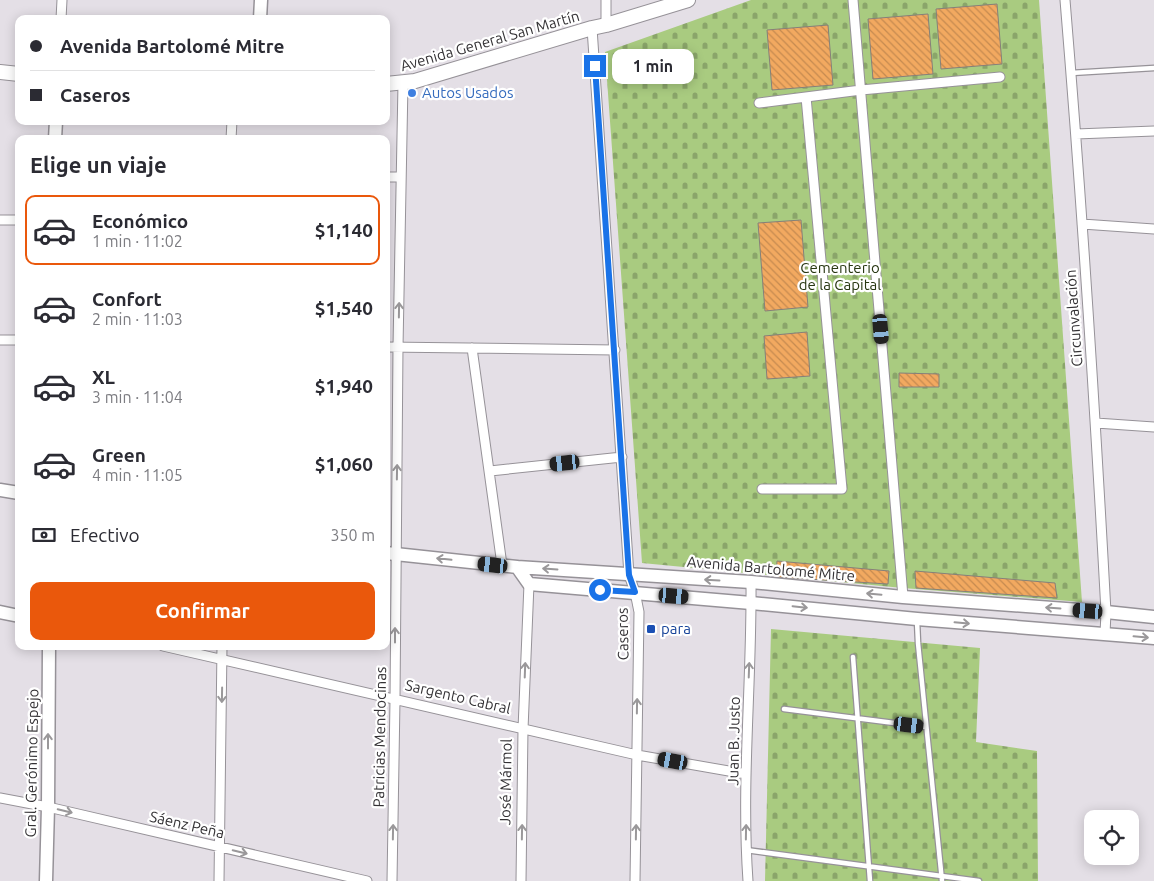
<!DOCTYPE html>
<html lang="es">
<meta charset="utf-8">
<style>
body{margin:0;font-family:Ubuntu,sans-serif;background:#f2f2f3;color:#2b2b33;height:100vh;display:flex;flex-direction:column;font-size:19px;white-space:nowrap}
*{box-sizing:border-box;margin:0}
p{font-size:16px;color:#7c7c81}
.icon{flex:none;width:28px;height:28px;fill:none;stroke:currentColor;stroke-width:2;stroke-linecap:round;stroke-linejoin:round}
.map{position:relative;flex:1;overflow:hidden}
.details{position:absolute;left:15px;top:135px;width:375px;height:515px;display:flex;flex-direction:column;background:#fff;border-radius:10px;box-shadow:0 2px 12px #0003}
.details>*{flex:none}
.guide{position:absolute;left:15px;top:15px;width:375px;height:110px;border-radius:10px;box-shadow:0 2px 12px #0003;display:grid;align-content:center;height:110px;padding:0 15px;background:#fff}
.controls{position:absolute;left:1084px;top:810px;display:grid;gap:10px}
.controls a{display:grid;place-items:center;width:55px;height:55px;border-radius:10px;background:#fff;box-shadow:0 2px 12px #0003;font-size:25px}
.end{position:absolute;width:22px;height:22px;margin:-11px;border:6px solid #1a73e8;background:#fff;box-shadow:0 0 0 2px #fff}
.from{border-radius:50%}
.bubble{position:absolute;height:35px;border-radius:10px;background:#fff;box-shadow:0 2px 12px #0003;font-size:16px;font-weight:600;line-height:35px;text-align:center}
.car{position:absolute;width:15px;height:30px;margin:-15px -8px;border-radius:6px;box-shadow:0 0 4px 1px #0007;background:linear-gradient(#222 24%,#8ab4d8 0 40%,#222 0 76%,#8ab4d8 0 86%,#222 0)}
.guide b{display:flex;align-items:center;gap:18px;height:48px;font-size:19px}
.guide b+b{border-top:1px solid #e1e1e2}
.guide i{width:12px;height:12px;background:#2b2b33}
ul{padding:0;list-style:none}
li{display:flex;align-items:center;gap:15px;height:70px;margin:0 10px 8px;padding:0 5px;border:2px solid transparent;border-radius:10px}
li div{flex:1}
li b{display:block;font-size:19px}
li em{font-style:normal;font-weight:600}
li.on{border-color:#ea580c}
li>.icon{width:45px;height:45px;stroke-width:1.5}
h2{padding:0 15px;font-size:22px;line-height:60px}
.pay{display:flex;align-items:center;gap:12px;height:55px;padding:0 15px;font-size:19px}
.pay p{margin-inline-start:auto}
.action{display:flex;gap:10px;margin-top:auto;padding:10px 15px}
.action a{flex:1;height:58px;border-radius:10px;background:#ea580c;color:#fff;font-size:20px;font-weight:600;line-height:58px;text-align:center}
.map>svg:first-child{display:block}
.cemetery{fill:url(#cemetery-stones)}
.building{fill:url(#building-back-hatch);stroke:#85807a}
.lines{fill:none;stroke-linecap:round;stroke-linejoin:round}
.lane-casing{stroke:#969298;stroke-width:7}
.street-casing{stroke:#969298;stroke-width:11}
.secondary-casing{stroke:#969298;stroke-width:15}
.primary-casing{stroke:#969298;stroke-width:16}
.lane{stroke:#fff;stroke-width:4.5}
.street{stroke:#fff;stroke-width:9}
.secondary{stroke:#fff;stroke-width:12}
.primary{stroke:#fff;stroke-width:14}
.oneway{stroke:#9a989a}
.route{stroke:#1a73e8;stroke-width:6}
.shop-dot{fill:#3f7fe0;stroke:#fff;stroke-width:2}
.transit-dot{fill:#1a4fb4;stroke:#fff;stroke-width:2}
.labels{text-anchor:middle;stroke-width:4.5;stroke-linejoin:round;paint-order:stroke}
.street-label{font-size:15px;fill:#343235;stroke:#fff}
.shop-label{font-size:15px;fill:#366cbe;stroke:#fff;text-anchor:start}
.park-label{font-size:15px;fill:#283712;stroke:#fff}
.transit-label{font-size:15px;fill:#164399;stroke:#fff;text-anchor:start}
</style>
<div class="map">
<svg width="1154" height="881" viewBox="0 0 1154 881">
<defs>
<pattern id="cemetery-stones" width="16" height="16" patternUnits="userSpaceOnUse" patternTransform="scale(1.25)"><rect width="16" height="16" fill="#a9cb80"/><path d="M2 7V4a2 2 0 0 1 4 0v3zM10 15v-3a2 2 0 0 1 4 0v3z" fill="#8aa56a"/></pattern>
<pattern id="building-back-hatch" width="6" height="6" patternUnits="userSpaceOnUse" patternTransform="scale(1.25)"><rect width="6" height="6" fill="#f2a960"/><path d="M-1 5l2 2M0 0l6 6M5-1l2 2" fill="none" stroke="#c58a50"/></pattern>
</defs>
<rect width="100%" height="100%" fill="#e4dfe6"/>
<path class="cemetery" d="M751,0H1039L1082,602L903,588L642,563L605,52Z
M771,629L980,648L976,742L1037,751L1038,881H765Z"/>
<path class="building" d="M997,4L1002,64L941,69L936,9Z
M928,14L933,74L873,79L868,19Z
M828,25L833,85L772,90L767,30Z
M801,220L808,307L765,311L758,223Z
M807,332L810,376L767,379L764,336Z
M899,373L939,374V387H899Z
M777,561L889,571L888,584L776,577Z
M915,571L1055,583L1057,598L916,588Z"/>
<g class="lines">
<g class="lane-casing">
<path id="lane" d="M1071,73L1154,68
M917,621L918,643L942,881
M853,657L870,881
M784,709L926,727
M746,850L979,881"/>
</g>
<g class="street-casing">
<path id="street" d="M606,0V25
M853,0L903,597
M1065,0C1082,204 1095,408 1106,612L1105,634
M61,19L62,0
M592,28L629,575L635,592L639,612L635,881
M759,103L861,90L1000,77
M1076,134L1154,131
M231,139L232,121
M386,177H401
M0,220H19
M1082,224L1154,229
M0,340H19
M386,347L615,350
M472,348L502,565
M1096,423L1154,427
M490,471L622,457
M762,489H842L806,97
M163,646L637,755L746,774
M0,798L48,807L367,881
M219,881L222,646
M392,881L395,700L398,347L403,83
M521,881L523,729L529,584
M748,881C741,782 752,682 751,582"/>
</g>
<g class="secondary-casing">
<path id="secondary" d="M260,19L261,0
M55,139L56,121
M0,490L19,493
M386,553L517,567L751,582L903,597L1106,612L1154,617
M517,567L529,584L751,603L917,619L1154,638
M0,612L19,616
M46,881L48,807L49,646"/>
</g>
<g class="primary-casing">
<path id="primary" d="M0,72L19,74
M386,84L415,81L592,28L606,25L688,0"/>
</g>
<use href="#lane" class="lane"/>
<use href="#street" class="street"/>
<use href="#secondary" class="secondary"/>
<use href="#primary" class="primary"/>
</g>
<defs><path id="oneway-shaft" d="M-6 0H5M1.5-3L5.5 0L1.5 3" fill="none" stroke-width="1.6" stroke-linecap="round" stroke-linejoin="round" transform="scale(1.25)"/></defs>
<g class="oneway">
<use href="#oneway-shaft" transform="translate(399 310) rotate(-89)"/>
<use href="#oneway-shaft" transform="translate(397 472) rotate(-89)"/>
<use href="#oneway-shaft" transform="translate(444 559) rotate(-174)"/>
<use href="#oneway-shaft" transform="translate(550 569) rotate(-176)"/>
<use href="#oneway-shaft" transform="translate(712 580) rotate(-177)"/>
<use href="#oneway-shaft" transform="translate(874 594) rotate(-175)"/>
<use href="#oneway-shaft" transform="translate(800 607) rotate(6)"/>
<use href="#oneway-shaft" transform="translate(1053 608) rotate(-176)"/>
<use href="#oneway-shaft" transform="translate(962 623) rotate(5)"/>
<use href="#oneway-shaft" transform="translate(395 635) rotate(-90)"/>
<use href="#oneway-shaft" transform="translate(1141 637) rotate(5)"/>
<use href="#oneway-shaft" transform="translate(525 670) rotate(-88)"/>
<use href="#oneway-shaft" transform="translate(749 670) rotate(-88)"/>
<use href="#oneway-shaft" transform="translate(222 695) rotate(91)"/>
<use href="#oneway-shaft" transform="translate(637 706) rotate(-89)"/>
<use href="#oneway-shaft" transform="translate(48 741) rotate(-90)"/>
<use href="#oneway-shaft" transform="translate(65 811) rotate(13)"/>
<use href="#oneway-shaft" transform="translate(393 832) rotate(-89)"/>
<use href="#oneway-shaft" transform="translate(522 832) rotate(-89)"/>
<use href="#oneway-shaft" transform="translate(636 832) rotate(-89)"/>
<use href="#oneway-shaft" transform="translate(746 832) rotate(-89)"/>
<use href="#oneway-shaft" transform="translate(240 852) rotate(13)"/>
</g>
<g class="lines">
<path class="route" d="M595,66L629,575L635,592L600,590"/>
</g>
<circle class="shop-dot" cx="412" cy="93" r="5"/>
<rect class="transit-dot" x="646" y="624" width="10" height="10" rx="2.5"/>
<g class="labels">
<g class="street-label">
<text transform="translate(490 41) rotate(-16)" y="5">Avenida General San Martín</text>
<text transform="translate(1074 318) rotate(-94)" y="5">Circunvalación</text>
<text transform="translate(771 569) rotate(5)" y="5">Avenida Bartolomé Mitre</text>
<text transform="translate(623 634) rotate(-91)" y="5">Caseros</text>
<text transform="translate(458 697) rotate(13)" y="5">Sargento Cabral</text>
<text transform="translate(380 737) rotate(-89)" y="5">Patricias Mendocinas</text>
<text transform="translate(734 741) rotate(-89)" y="5">Juan B. Justo</text>
<text transform="translate(32 763) rotate(-89)" y="5">Gral. Gerónimo Espejo</text>
<text transform="translate(506 782) rotate(-89)" y="5">José Mármol</text>
<text transform="translate(187 825) rotate(13)" y="5">Sáenz Peña</text>
</g>
<g class="shop-label">
<text x="422" y="98">Autos Usados</text>
</g>
<g class="park-label">
<text x="840" y="273">Cementerio<tspan x="840" dy="17">de la Capital</tspan></text>
</g>
<g class="transit-label">
<text x="661" y="634">para</text>
</g>
</g>
</svg>
<div class="controls">
<a><svg class="icon" aria-label="locate" viewBox="0 0 24 24"><circle cx="12" cy="12" r="6"/><path d="M12 2v4M12 18v4M2 12h4M18 12h4"/></svg></a>
</div>
<i class="end from" style="left:600px;top:590px"></i>
<i class="end" style="left:595px;top:66px"></i>
<div class="bubble" style="left:612px;top:49px;width:82px">1 min</div>
<i class="car" style="left:881px;top:329px;rotate:175deg"></i>
<i class="car" style="left:565px;top:463px;rotate:264deg"></i>
<i class="car" style="left:493px;top:565px;rotate:276deg"></i>
<i class="car" style="left:674px;top:596px;rotate:95deg"></i>
<i class="car" style="left:1088px;top:611px;rotate:274deg"></i>
<i class="car" style="left:909px;top:725px;rotate:97deg"></i>
<i class="car" style="left:673px;top:761px;rotate:280deg"></i>
<div class="guide">
<b><i class="from"></i>Avenida Bartolomé Mitre</b>
<b><i></i>Caseros</b>
</div>
<section class="details">
<h2>Elige un viaje</h2>
<ul>
<li class="on"><svg class="icon" aria-label="car" viewBox="0 0 24 24"><path d="M5 17H2v-5l4-1 3-4h7l3 4 3 1v5h-3M9 17h6M6 11h13"/><circle cx="7" cy="17" r="2"/><circle cx="17" cy="17" r="2"/></svg><div><b>Económico</b><p>1 min · 11:02</p></div><em>$1,140</em></li>
<li><svg class="icon" aria-label="car" viewBox="0 0 24 24"><path d="M5 17H2v-5l4-1 3-4h7l3 4 3 1v5h-3M9 17h6M6 11h13"/><circle cx="7" cy="17" r="2"/><circle cx="17" cy="17" r="2"/></svg><div><b>Confort</b><p>2 min · 11:03</p></div><em>$1,540</em></li>
<li><svg class="icon" aria-label="car" viewBox="0 0 24 24"><path d="M5 17H2v-5l4-1 3-4h7l3 4 3 1v5h-3M9 17h6M6 11h13"/><circle cx="7" cy="17" r="2"/><circle cx="17" cy="17" r="2"/></svg><div><b>XL</b><p>3 min · 11:04</p></div><em>$1,940</em></li>
<li><svg class="icon" aria-label="car" viewBox="0 0 24 24"><path d="M5 17H2v-5l4-1 3-4h7l3 4 3 1v5h-3M9 17h6M6 11h13"/><circle cx="7" cy="17" r="2"/><circle cx="17" cy="17" r="2"/></svg><div><b>Green</b><p>4 min · 11:05</p></div><em>$1,060</em></li>
</ul>
<div class="pay"><svg class="icon" aria-label="cash" viewBox="0 0 24 24"><path d="M3 7h18v10H3z"/><circle cx="12" cy="12" r="2"/></svg>Efectivo<p>350 m</p></div>
<div class="action"><a>Confirmar</a></div>
</section>
</div>
